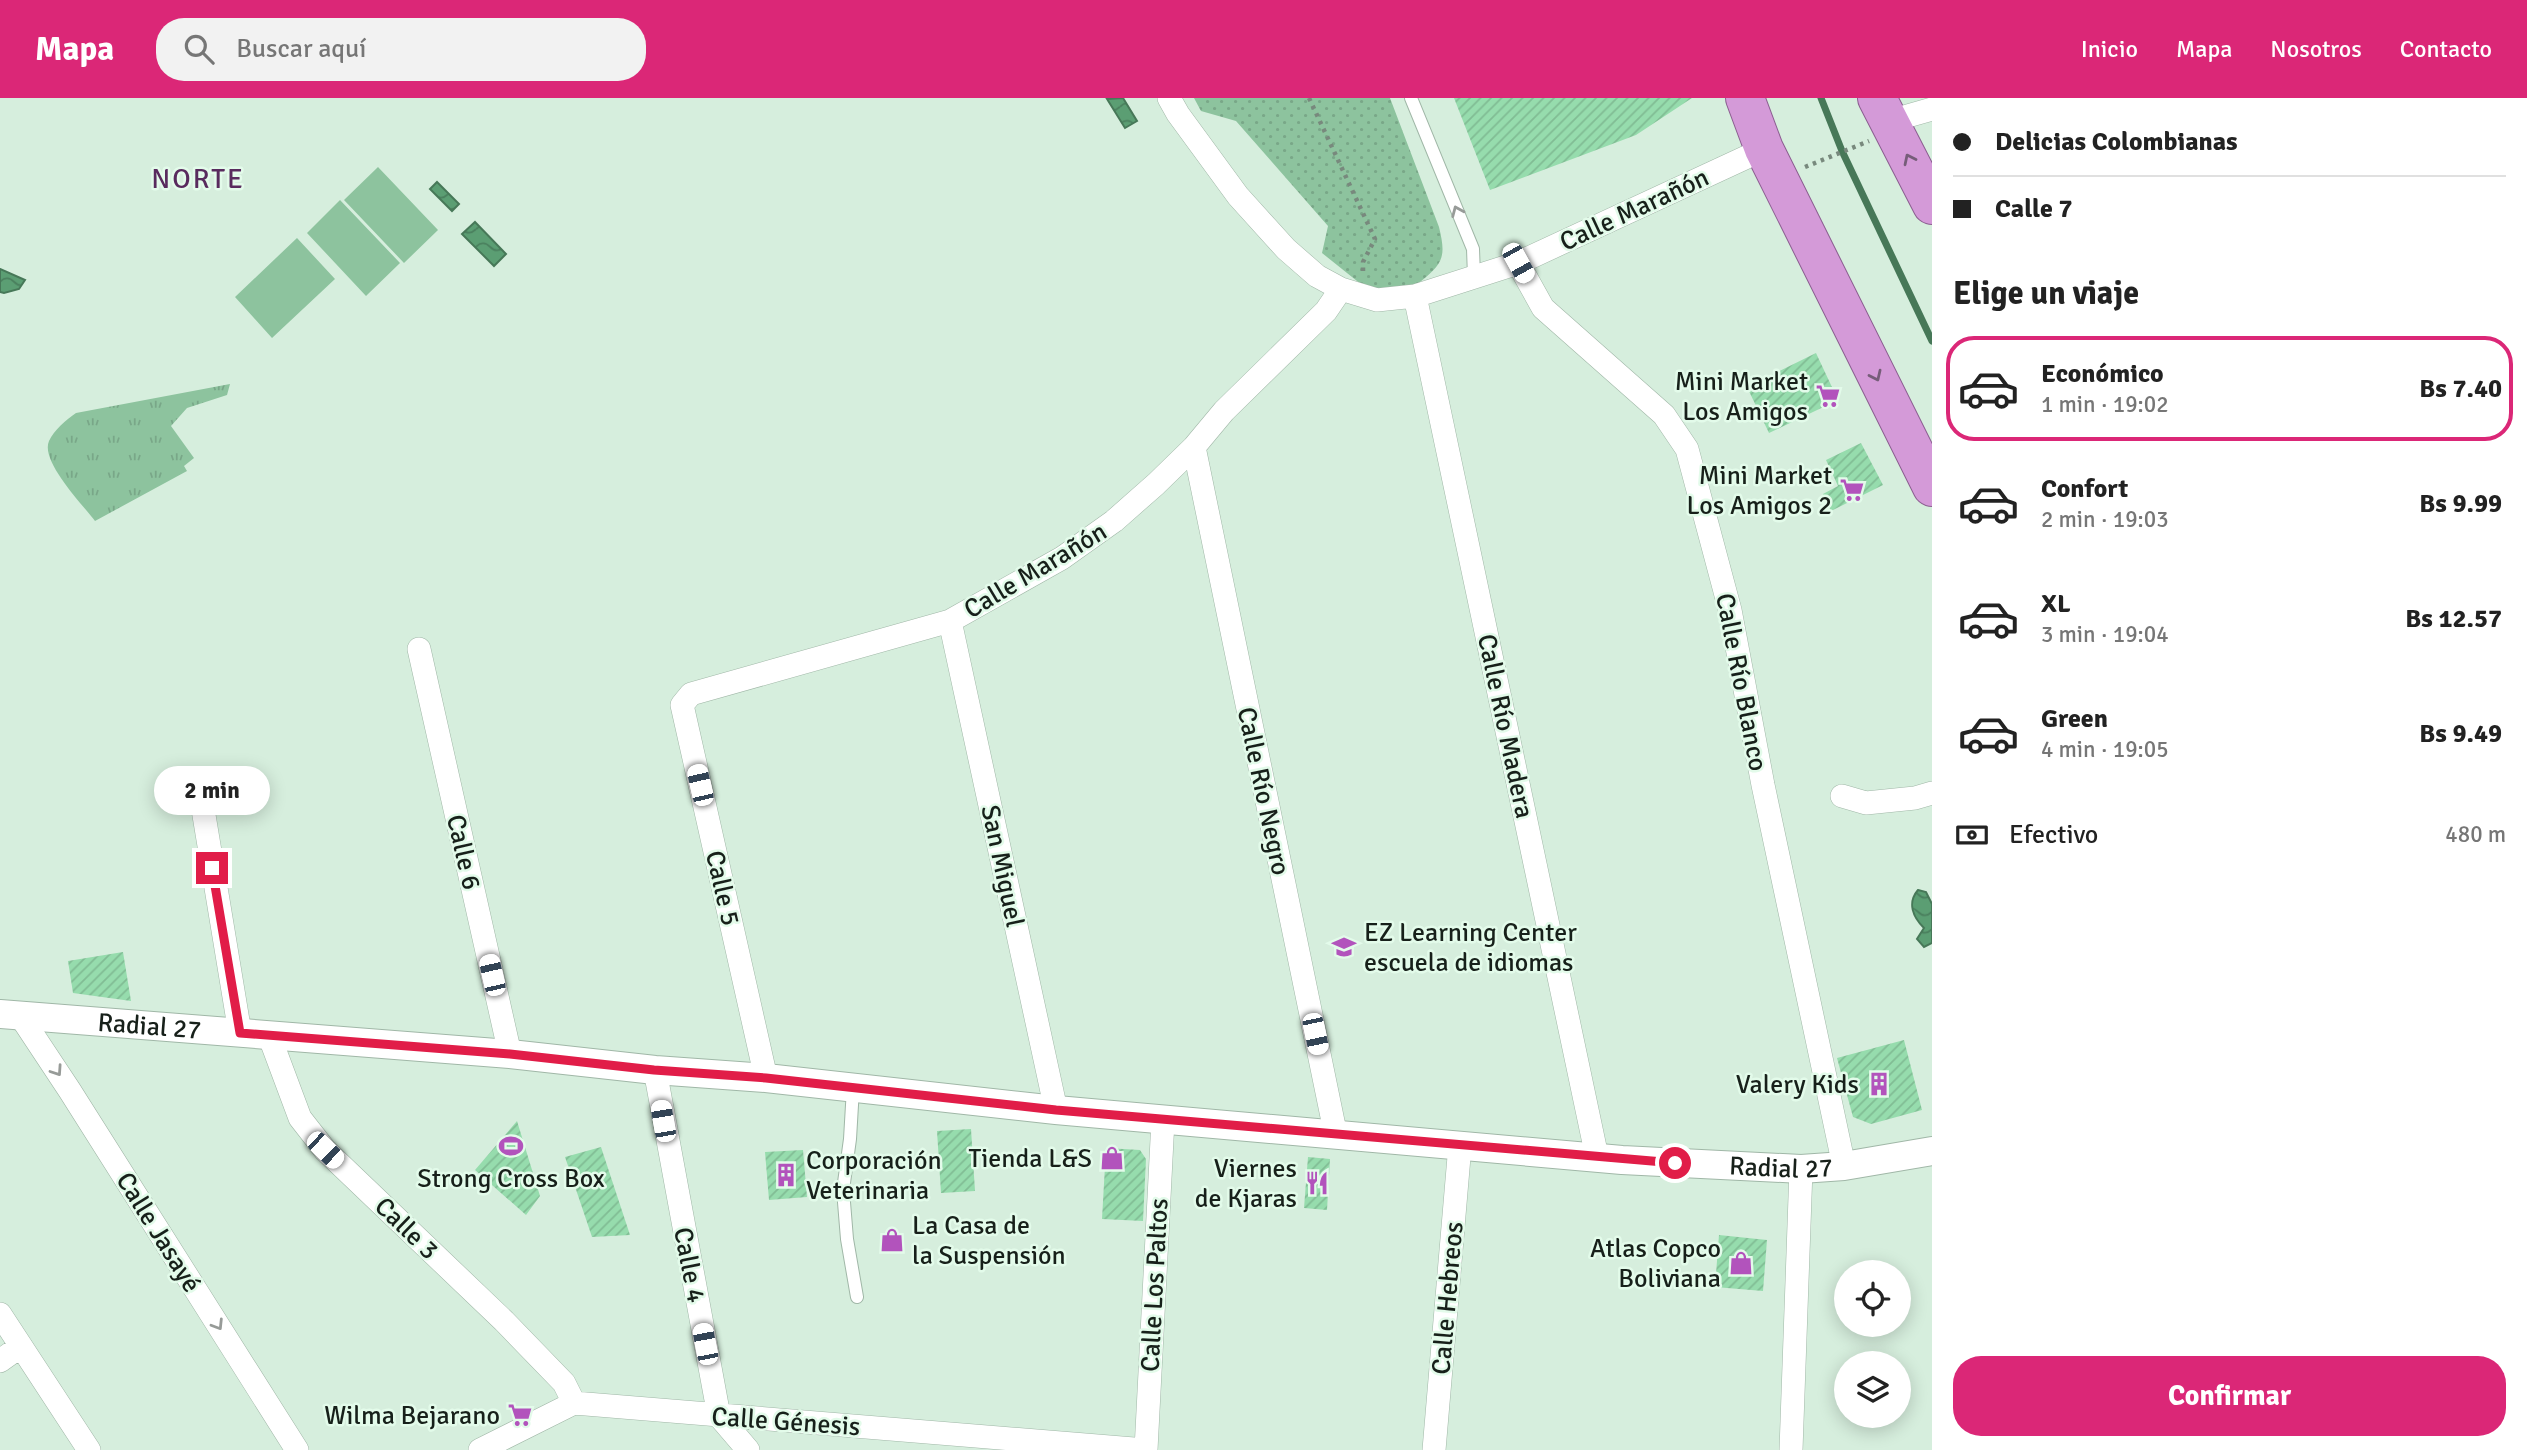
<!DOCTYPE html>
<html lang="es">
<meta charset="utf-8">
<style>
body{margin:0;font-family:Signika,sans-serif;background:#f2f2f2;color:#222;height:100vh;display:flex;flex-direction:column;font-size:26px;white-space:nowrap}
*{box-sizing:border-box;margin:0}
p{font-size:23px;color:#767676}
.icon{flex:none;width:38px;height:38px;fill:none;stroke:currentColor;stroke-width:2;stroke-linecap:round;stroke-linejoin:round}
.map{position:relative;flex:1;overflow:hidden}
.drawer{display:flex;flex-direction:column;background:#fff;width:595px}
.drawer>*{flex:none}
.banner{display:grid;align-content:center;height:154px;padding:0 21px;background:#fff}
.controls{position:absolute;left:1834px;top:1162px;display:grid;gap:14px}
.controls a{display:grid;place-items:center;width:77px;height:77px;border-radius:50%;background:#fff;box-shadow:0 4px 18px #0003;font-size:35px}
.end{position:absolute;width:32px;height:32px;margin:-16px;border:9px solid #e11d48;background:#fff;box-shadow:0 0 0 4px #fff}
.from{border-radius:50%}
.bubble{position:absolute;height:49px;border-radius:24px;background:#fff;box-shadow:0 4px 18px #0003;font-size:23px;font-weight:700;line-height:49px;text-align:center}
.car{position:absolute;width:21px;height:42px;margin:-21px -10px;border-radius:9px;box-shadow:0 0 5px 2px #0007;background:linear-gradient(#fff 24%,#345 0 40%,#fff 0 76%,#345 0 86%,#fff 0)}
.banner b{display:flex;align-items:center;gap:24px;height:66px;font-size:26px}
.banner b+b{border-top:2px solid #e0e0e0}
.banner i{width:18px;height:18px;background:#222}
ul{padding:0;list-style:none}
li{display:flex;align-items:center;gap:21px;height:105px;margin:0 14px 10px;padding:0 7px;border:4px solid transparent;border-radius:28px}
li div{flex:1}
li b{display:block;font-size:26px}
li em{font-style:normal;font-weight:700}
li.on{border-color:#db2777}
li>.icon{width:63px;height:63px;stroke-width:1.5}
h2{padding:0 21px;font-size:32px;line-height:84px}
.pay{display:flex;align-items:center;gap:18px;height:77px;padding:0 21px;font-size:26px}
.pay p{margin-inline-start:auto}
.button{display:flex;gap:14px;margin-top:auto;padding:14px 21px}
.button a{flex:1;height:80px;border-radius:28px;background:#db2777;color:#fff;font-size:28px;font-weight:700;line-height:80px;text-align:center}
header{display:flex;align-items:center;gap:42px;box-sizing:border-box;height:98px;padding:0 35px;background:#db2777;color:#fff}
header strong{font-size:33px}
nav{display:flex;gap:38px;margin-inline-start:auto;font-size:24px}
.search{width:490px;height:63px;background:#f2f2f2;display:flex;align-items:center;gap:18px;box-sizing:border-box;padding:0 24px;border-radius:28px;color:#767676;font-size:26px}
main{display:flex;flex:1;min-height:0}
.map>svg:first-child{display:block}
.grass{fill:url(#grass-tufts)}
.park{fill:url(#park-dots)}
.pitch{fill:#8dc39e}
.water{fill:url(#water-waves);stroke:#477858;stroke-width:2}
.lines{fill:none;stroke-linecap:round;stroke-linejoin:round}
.stream{stroke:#477858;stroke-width:7}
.building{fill:url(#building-hatch)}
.service-casing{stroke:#a0b7a7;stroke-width:14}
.minor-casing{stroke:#a0b7a7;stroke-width:24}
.tertiary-casing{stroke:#a0b7a7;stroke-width:30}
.trunk-casing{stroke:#8b5e90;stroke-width:40}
.path{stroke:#78897d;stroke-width:4.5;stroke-dasharray:3.5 5;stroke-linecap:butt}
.service{stroke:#fff;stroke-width:12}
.minor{stroke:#fff;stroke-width:23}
.tertiary{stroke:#fff;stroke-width:28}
.trunk{stroke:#d49ad8;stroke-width:38}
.oneway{stroke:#765d79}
.oneway2{stroke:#979b98}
.route{stroke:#e11d48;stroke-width:9}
.labels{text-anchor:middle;stroke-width:5;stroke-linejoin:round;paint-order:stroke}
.street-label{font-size:26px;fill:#17201a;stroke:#e3fbea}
.poi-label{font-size:26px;fill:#17201a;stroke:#e3fbea;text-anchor:end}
.neighbourhood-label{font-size:28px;letter-spacing:2px;fill:#592b5e;stroke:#e3fbea}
</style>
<header>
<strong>Mapa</strong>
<div class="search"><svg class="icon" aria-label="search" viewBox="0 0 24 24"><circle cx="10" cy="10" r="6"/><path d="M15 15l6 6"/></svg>Buscar aquí</div>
<nav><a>Inicio</a><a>Mapa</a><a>Nosotros</a><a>Contacto</a></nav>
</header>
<main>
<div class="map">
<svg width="1932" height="1352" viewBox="0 0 1932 1352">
<defs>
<pattern id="grass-tufts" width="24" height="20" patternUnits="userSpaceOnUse" patternTransform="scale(1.75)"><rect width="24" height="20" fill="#8dc39e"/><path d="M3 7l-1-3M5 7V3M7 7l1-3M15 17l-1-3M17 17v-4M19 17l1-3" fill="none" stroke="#79a788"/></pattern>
<pattern id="park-dots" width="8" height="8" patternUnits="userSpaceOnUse" patternTransform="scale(1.75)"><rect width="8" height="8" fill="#8dc39e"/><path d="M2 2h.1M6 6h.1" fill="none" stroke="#79a788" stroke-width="1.8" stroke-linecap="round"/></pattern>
<pattern id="water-waves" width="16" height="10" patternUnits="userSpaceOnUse" patternTransform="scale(1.75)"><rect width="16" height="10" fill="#5b9e73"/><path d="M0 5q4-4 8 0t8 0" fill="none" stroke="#4a805e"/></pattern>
<pattern id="building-hatch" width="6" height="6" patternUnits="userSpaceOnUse" patternTransform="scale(1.75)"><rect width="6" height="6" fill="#96dcad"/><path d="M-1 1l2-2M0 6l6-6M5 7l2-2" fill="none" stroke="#81bc94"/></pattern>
</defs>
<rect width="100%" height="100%" fill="#d6eedd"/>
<path class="grass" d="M230,286L227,297L187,310L171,328L194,360L184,368L187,373L95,423C83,407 40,363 49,343C54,332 66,322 76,315Z"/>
<path class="park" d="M1194,0H1390L1439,129C1446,158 1444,165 1420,184L1421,189L1394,196L1362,187L1322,155L1328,128L1236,23L1201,13Z"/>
<path class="pitch" d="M378,69L438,132L404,165L344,102Z
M340,102L400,165L366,198L307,135Z
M297,140L335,181L272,240L235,199Z"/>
<path class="water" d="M1123,0L1137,23L1125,30L1107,1Z
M437,84L459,106L452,113L430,91Z
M475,124L506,156L494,168L462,136Z
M0,171L25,182L19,191L4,195L0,194Z
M1918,792L1926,794L1932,806V845L1924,849L1917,841L1924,830C1913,819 1907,805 1918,792Z"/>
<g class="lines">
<path class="stream" d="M1821,0L1842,53L1932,243"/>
</g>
<path class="building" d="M1454,0H1692L1636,37L1490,92Z
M1816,255L1838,302L1769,335L1747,289Z
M1861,345L1883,387L1831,413L1823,396L1838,388L1826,362Z
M123,854L131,903L73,895L68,863Z
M1904,942L1922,1012L1871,1026L1853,1019L1837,960Z
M517,1023L540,1098L526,1117L475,1072Z
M971,1031L975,1093L941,1095L937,1033Z
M601,1049L630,1137L592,1139L565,1059Z
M1106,1050L1140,1052L1146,1061L1143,1123L1102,1121Z
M803,1052L807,1099L769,1102L765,1054Z
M1308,1059L1330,1061L1327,1112L1304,1110Z
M1719,1137L1767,1142L1763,1193L1715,1189Z"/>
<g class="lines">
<g class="service-casing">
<path id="service" d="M1411,0L1473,151L1474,178
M853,990L850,1041L843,1092L847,1141L857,1199"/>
</g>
<g class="minor-casing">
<path id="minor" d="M1169,0L1178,16L1238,98L1286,151L1317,178L1341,191L1377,202L1415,198L1518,165L1764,51
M1890,23L1932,11
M1518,165L1543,210L1664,317L1687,351L1730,512L1763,687L1844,1068
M1415,198L1597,1059
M1194,349L1336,1038
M950,523L1056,1012
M419,551L510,956
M199,687L240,935
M1842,698L1866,705L1915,700L1932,695
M19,916L70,993L297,1352
M269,937L300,1020L325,1052L504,1223L564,1285L574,1305
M655,972L719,1318L748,1352
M766,980L682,607L691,596L950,523L1062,460L1114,423L1156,386L1194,349L1224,313L1326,213L1341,191
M0,1216L89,1352
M0,1263L21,1248
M480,1352L574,1305L1146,1352
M1146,1352L1163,1022
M1434,1352L1460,1047
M1791,1352L1801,1071"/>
</g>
<g class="tertiary-casing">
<g id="tertiary">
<path id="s1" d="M0,916L510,956L655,972L766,980L1056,1012L1622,1062L1801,1071L1844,1068L1932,1053"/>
</g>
</g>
<g class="trunk-casing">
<path id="trunk" d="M1745,0L1764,51L1932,389
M1877,0L1932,107"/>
</g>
<path class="path" d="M1309,0L1375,141L1363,164V176
M1805,69L1869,43"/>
<use href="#service" class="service"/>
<use href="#minor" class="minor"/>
<use href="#tertiary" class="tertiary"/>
<use href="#trunk" class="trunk"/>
</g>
<defs><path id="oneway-chevron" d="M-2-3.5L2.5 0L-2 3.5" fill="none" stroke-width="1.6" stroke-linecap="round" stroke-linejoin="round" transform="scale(1.75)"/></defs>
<g class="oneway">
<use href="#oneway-chevron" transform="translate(1909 61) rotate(-116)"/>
<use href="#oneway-chevron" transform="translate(1876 278) rotate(65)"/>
</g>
<g class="oneway2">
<use href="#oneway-chevron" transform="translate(1457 113) rotate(-113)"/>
<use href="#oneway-chevron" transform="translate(57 973) rotate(56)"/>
<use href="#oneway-chevron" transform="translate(218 1227) rotate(58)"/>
</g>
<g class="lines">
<path class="route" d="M212,770L240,935L510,956L654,972L766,980L1056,1012L1675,1065"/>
</g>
<defs>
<g id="supermarket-bare" transform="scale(1.89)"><path d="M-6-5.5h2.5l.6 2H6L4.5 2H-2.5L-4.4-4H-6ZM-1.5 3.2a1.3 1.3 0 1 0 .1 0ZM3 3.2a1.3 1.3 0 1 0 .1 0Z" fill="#b253bc" stroke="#e3fbea" stroke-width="2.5" paint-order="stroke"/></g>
<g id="school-bare" transform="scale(1.89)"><path d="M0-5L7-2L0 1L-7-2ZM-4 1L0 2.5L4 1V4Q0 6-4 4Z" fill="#b253bc" stroke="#e3fbea" stroke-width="2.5" paint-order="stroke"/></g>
<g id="building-bare" transform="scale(1.89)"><path d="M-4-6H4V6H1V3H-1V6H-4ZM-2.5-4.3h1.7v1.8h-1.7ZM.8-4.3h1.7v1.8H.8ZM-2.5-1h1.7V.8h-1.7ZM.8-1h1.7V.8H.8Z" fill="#b253bc" stroke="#e3fbea" stroke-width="2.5" paint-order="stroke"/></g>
<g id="stadium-bare" transform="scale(1.89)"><path d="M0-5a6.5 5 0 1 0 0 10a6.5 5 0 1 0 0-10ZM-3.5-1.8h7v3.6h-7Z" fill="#b253bc" stroke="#e3fbea" stroke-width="2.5" paint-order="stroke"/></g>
<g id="shop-bare" transform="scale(1.89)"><path d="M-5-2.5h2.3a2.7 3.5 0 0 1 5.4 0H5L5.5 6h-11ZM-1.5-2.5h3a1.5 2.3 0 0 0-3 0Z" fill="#b253bc" stroke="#e3fbea" stroke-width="2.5" paint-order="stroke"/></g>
<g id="restaurant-bare" transform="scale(1.89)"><path d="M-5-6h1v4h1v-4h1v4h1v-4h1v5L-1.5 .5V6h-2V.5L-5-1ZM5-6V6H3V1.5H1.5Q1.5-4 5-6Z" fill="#b253bc" stroke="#e3fbea" stroke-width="2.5" paint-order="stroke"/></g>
</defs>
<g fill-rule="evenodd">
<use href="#supermarket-bare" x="1828" y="298"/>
<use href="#supermarket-bare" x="1852" y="392"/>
<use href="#school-bare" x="1344" y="849"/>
<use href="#building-bare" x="1879" y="986"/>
<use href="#stadium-bare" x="511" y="1048"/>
<use href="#shop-bare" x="1112" y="1060"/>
<use href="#building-bare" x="786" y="1077"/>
<use href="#restaurant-bare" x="1317" y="1085"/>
<use href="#shop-bare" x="892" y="1142"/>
<use href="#shop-bare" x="1741" y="1165"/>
<use href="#supermarket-bare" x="520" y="1317"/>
</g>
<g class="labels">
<g class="street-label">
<text transform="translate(1634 111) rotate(-25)" y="9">Calle Marañón</text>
<text transform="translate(1035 472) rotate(-31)" y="9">Calle Marañón</text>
<text transform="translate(1742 584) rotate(79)" y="9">Calle Río Blanco</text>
<text transform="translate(1506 628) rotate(78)" y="9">Calle Río Madera</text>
<text transform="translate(1264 693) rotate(78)" y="9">Calle Río Negro</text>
<text transform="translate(464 754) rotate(77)" y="9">Calle 6</text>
<text transform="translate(1003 768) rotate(78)" y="9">San Miguel</text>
<text transform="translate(723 790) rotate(77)" y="9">Calle 5</text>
<text dy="9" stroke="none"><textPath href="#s1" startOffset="150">Radial 27</textPath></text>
<text dy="9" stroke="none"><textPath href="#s1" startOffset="1788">Radial 27</textPath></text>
<text transform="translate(407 1130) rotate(44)" y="9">Calle 3</text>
<text transform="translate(159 1134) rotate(58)" y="9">Calle Jasayé</text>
<text transform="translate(690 1167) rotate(79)" y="9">Calle 4</text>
<text transform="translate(1154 1187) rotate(-87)" y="9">Calle Los Paltos</text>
<text transform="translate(1447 1200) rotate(-85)" y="9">Calle Hebreos</text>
<text transform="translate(786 1323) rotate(4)" y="9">Calle Génesis</text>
</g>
<g class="poi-label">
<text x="1808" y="292">Mini Market<tspan x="1808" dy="30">Los Amigos</tspan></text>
<text x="1832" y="386">Mini Market<tspan x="1832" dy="30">Los Amigos 2</tspan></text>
<text x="1364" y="843" text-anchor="start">EZ Learning Center<tspan x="1364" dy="30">escuela de idiomas</tspan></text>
<text x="1859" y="995">Valery Kids</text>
<text x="1092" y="1069">Tienda L&amp;S</text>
<text x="806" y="1071" text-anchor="start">Corporación<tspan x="806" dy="30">Veterinaria</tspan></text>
<text x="1297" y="1079">Viernes<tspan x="1297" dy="30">de Kjaras</tspan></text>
<text x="511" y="1089" text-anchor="middle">Strong Cross Box</text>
<text x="912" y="1136" text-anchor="start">La Casa de<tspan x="912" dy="30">la Suspensión</tspan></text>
<text x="1721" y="1159">Atlas Copco<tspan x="1721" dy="30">Boliviana</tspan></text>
<text x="500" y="1326">Wilma Bejarano</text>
</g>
<g class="neighbourhood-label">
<text x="198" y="90">NORTE</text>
</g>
</g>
</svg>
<div class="controls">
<a><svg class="icon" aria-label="locate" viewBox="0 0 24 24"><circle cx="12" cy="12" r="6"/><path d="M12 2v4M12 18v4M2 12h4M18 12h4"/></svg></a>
<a><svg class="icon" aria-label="layers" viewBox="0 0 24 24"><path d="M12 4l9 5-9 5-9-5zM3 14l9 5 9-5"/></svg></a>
</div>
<i class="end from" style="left:1675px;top:1065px"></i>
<i class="end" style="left:212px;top:770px"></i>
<div class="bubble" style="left:154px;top:668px;width:116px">2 min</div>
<i class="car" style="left:1518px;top:165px;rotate:151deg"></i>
<i class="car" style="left:700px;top:687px;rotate:347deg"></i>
<i class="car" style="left:492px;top:877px;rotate:347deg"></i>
<i class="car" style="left:1315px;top:936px;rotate:168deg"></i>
<i class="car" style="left:663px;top:1023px;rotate:350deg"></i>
<i class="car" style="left:325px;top:1052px;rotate:134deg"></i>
<i class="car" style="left:705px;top:1246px;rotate:349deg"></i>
</div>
<section class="drawer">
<div class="banner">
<b><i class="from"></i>Delicias Colombianas</b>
<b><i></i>Calle 7</b>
</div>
<h2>Elige un viaje</h2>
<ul>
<li class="on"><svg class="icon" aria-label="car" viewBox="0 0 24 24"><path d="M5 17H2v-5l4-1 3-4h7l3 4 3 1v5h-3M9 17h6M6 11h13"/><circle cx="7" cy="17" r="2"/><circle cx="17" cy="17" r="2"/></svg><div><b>Económico</b><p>1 min · 19:02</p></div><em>Bs 7.40</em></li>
<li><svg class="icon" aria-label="car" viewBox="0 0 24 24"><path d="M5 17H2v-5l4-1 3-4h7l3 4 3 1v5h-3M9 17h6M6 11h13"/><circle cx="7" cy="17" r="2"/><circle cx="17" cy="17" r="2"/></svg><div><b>Confort</b><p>2 min · 19:03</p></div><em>Bs 9.99</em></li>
<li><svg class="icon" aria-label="car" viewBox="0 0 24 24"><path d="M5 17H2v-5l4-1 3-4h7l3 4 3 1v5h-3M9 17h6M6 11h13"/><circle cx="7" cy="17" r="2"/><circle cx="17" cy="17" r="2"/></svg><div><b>XL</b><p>3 min · 19:04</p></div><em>Bs 12.57</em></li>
<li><svg class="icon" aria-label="car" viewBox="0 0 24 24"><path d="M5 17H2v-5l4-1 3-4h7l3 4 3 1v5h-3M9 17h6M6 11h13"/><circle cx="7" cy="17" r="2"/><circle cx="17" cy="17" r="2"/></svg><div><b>Green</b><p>4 min · 19:05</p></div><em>Bs 9.49</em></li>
</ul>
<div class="pay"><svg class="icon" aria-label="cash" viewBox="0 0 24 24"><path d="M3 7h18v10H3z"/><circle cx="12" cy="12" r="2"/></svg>Efectivo<p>480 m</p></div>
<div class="button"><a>Confirmar</a></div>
</section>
</main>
